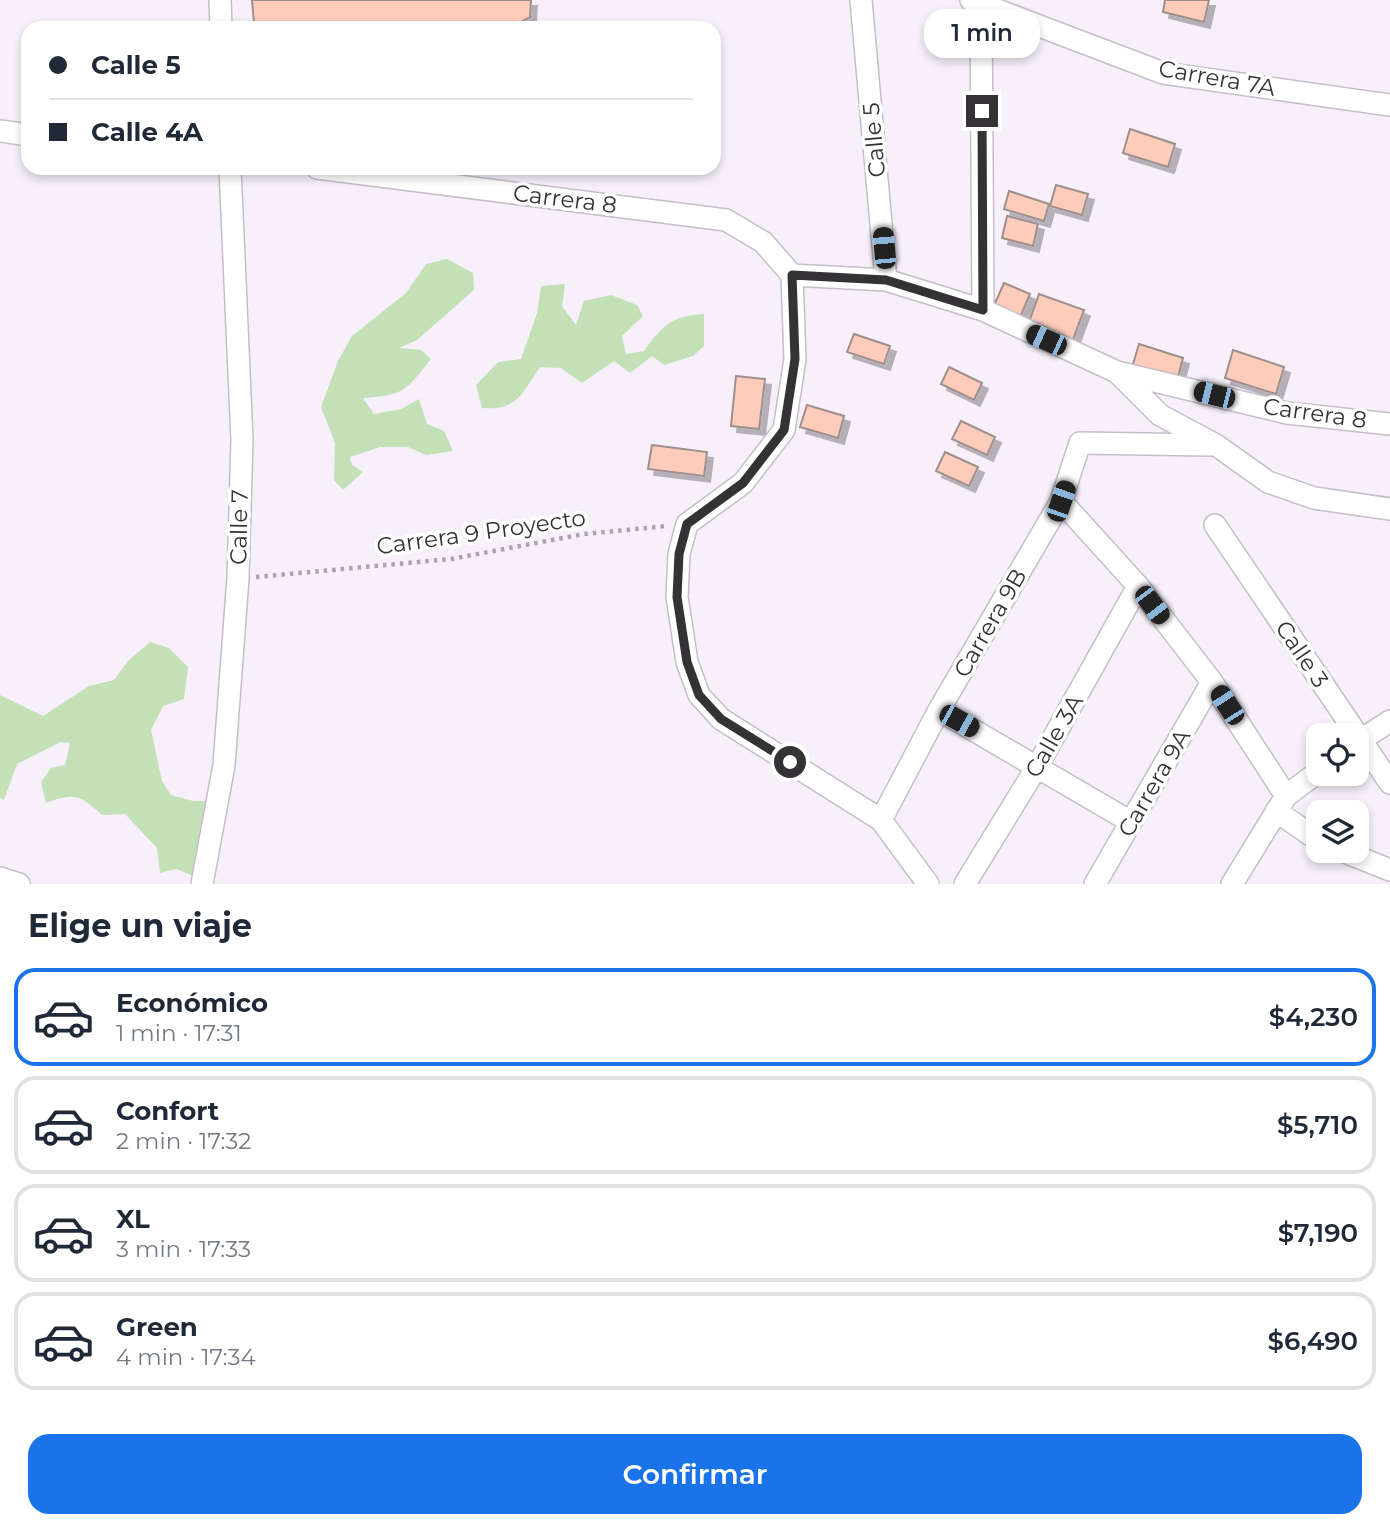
<!DOCTYPE html>
<html lang="es">
<meta charset="utf-8">
<style>
body{margin:0;font-family:Montserrat,sans-serif;background:#f6f6f7;color:#1f2937;height:100vh;display:flex;flex-direction:column;font-size:26px;white-space:nowrap}
*{box-sizing:border-box;margin:0}
p{font-size:23px;color:#747a83}
.icon{flex:none;width:38px;height:38px;fill:none;stroke:currentColor;stroke-width:2;stroke-linecap:round;stroke-linejoin:round}
.map{position:relative;height:884px;overflow:hidden}
.details{display:flex;flex-direction:column;background:#fff;flex:1}
.details>*{flex:none}
.hud{position:absolute;left:21px;top:21px;width:700px;height:154px;border-radius:21px;box-shadow:0 4px 10px #0003;display:grid;align-content:center;height:154px;padding:0 28px;background:#fff}
.buttons{position:absolute;left:1306px;top:723px;display:grid;gap:14px}
.buttons a{display:grid;place-items:center;width:63px;height:63px;border-radius:14px;background:#fff;box-shadow:0 4px 10px #0003;font-size:35px}
.end{position:absolute;width:32px;height:32px;margin:-16px;border:9px solid #353236;background:#fff;box-shadow:0 0 0 4px #fff}
.from{border-radius:50%}
.bubble{position:absolute;height:49px;border-radius:21px;background:#fff;box-shadow:0 4px 10px #0003;font-size:23px;font-weight:600;line-height:49px;text-align:center}
.car{position:absolute;width:21px;height:42px;margin:-21px -10px;border-radius:9px;box-shadow:0 0 5px 2px #0007;background:linear-gradient(#222 24%,#8ab4d8 0 40%,#222 0 76%,#8ab4d8 0 86%,#222 0)}
.hud b{display:flex;align-items:center;gap:24px;height:66px;font-size:26px}
.hud b+b{border-top:2px solid #e0e1e3}
.hud i{width:18px;height:18px;background:#1f2937}
ul{padding:0;list-style:none}
li{display:flex;align-items:center;gap:21px;height:98px;margin:0 14px 10px;padding:0 14px;border:4px solid #e0e1e3;border-radius:21px}
li div{flex:1}
li b{display:block;font-size:26px}
li em{font-style:normal;font-weight:600}
li.selected{border-color:#1a73e8}
li>.icon{width:63px;height:63px;stroke-width:1.5}
h2{padding:0 28px;font-size:32px;line-height:84px}
.button{display:flex;gap:14px;margin-top:auto;padding:14px 28px}
.button a{flex:1;height:80px;border-radius:21px;background:#1a73e8;color:#fff;font-size:28px;font-weight:600;line-height:80px;text-align:center}
.map>svg:first-child{display:block}
.green{fill:#c3e0b7}
.building{fill:#ffcbbb;stroke:#9d908c;stroke-width:2;filter:url(#shadow)}
.lines{fill:none;stroke-linecap:round;stroke-linejoin:round}
.minor-casing{stroke:#c5bec9;stroke-width:24}
.path{stroke:#a9a4ac;stroke-width:4.5;stroke-dasharray:3.5 5;stroke-linecap:butt}
.minor{stroke:#fff;stroke-width:21}
.route{stroke:#353236;stroke-width:9}
.labels{text-anchor:middle;stroke-width:7;stroke-linejoin:round;paint-order:stroke}
.street-label{font-size:23px;fill:#353236;stroke:#fff}
</style>
<div class="map">
<svg width="1390" height="884" viewBox="0 0 1390 884">
<defs>
<filter id="shadow"><feDropShadow dx="6" dy="6" stdDeviation="0" flood-color="#0004"/></filter>
</defs>
<rect width="100%" height="100%" fill="#f7f0fb"/>
<path class="green" d="M447,259L473,273L474,290L417,340L399,348L421,350L431,359C405,392 404,395 363,398L374,414L401,409L419,399L427,424L444,431L453,451L426,455L408,447H380L350,457L352,465L363,472L343,490L334,480L335,443L321,407L338,361L352,336L406,293L426,264Z
M565,284L562,306L576,325L584,301L611,295L637,305L643,316L622,336L626,354L644,351C663,325 671,316 704,314V346L693,356L664,365L652,356L630,373L614,361L582,383L561,368L540,367C522,393 518,411 482,408L476,385L498,362L521,359L537,313L541,286Z
M150,642L169,648L188,667L184,699L163,706L151,730L162,781L171,795L193,801H215L194,876L176,869L160,873L157,848L125,814L102,815C79,794 74,793 46,803L41,782L51,768L65,765L70,743L61,742L17,764L4,800L0,798V695L43,716L89,686L114,680L128,661Z"/>
<path class="building" d="M252,0H531L530,17L512,27L235,28V24L254,23Z
M1165,0H1209L1204,22L1163,12Z
M1130,129L1175,144L1168,167L1123,153Z
M1056,185L1088,194L1082,215L1050,206Z
M1009,191L1049,204L1044,221L1004,209Z
M1007,216L1038,224L1033,246L1002,238Z
M1004,283L1030,294L1018,322L992,310Z
M1039,294L1084,310L1072,342L1028,325Z
M854,334L890,346L884,364L847,352Z
M1139,344L1183,358L1176,384L1131,371Z
M1233,350L1284,367L1276,394L1225,378Z
M949,367L982,383L974,400L941,384Z
M736,376L765,379L759,429L731,426Z
M807,405L844,416L838,438L800,427Z
M961,421L995,437L987,455L952,439Z
M652,445L707,452L704,476L648,469Z
M945,452L978,467L969,486L936,471Z"/>
<g class="lines">
<g class="minor-casing">
<path id="minor" d="M220,0L221,28
M861,0L886,280
M971,0L1163,73L1390,105
M981,4L983,310
M0,131L28,135
M317,168L726,220L763,242L792,275
M792,275L795,359L784,430L743,483L687,524L679,554L677,597L687,662L699,695L721,719L881,820L928,884
M792,275L886,280L983,310L1117,372L1160,415L1216,445L1268,482L1314,498L1390,509
M1117,372L1287,413L1390,424
M1210,445L1080,443L1061,501L1138,586L1212,682L1286,796
M1215,525L1390,783
M939,710L1131,822
M1356,743L1390,721
M1276,811L1318,840
M881,820L939,710L1061,501
M1340,850L1390,870
M0,878L19,884
M202,884L224,765L238,578L242,440L230,168
M965,884L1038,765L1138,586
M1095,884L1212,682
M1232,884L1286,796L1318,772"/>
</g>
<path class="path" d="M256,577L451,559L584,534L667,526"/>
<use href="#minor" class="minor"/>
</g>
<g class="lines">
<path class="route" d="M790,762L721,719L699,695L687,662L677,597L679,554L687,524L743,483L784,430L795,359L792,275L886,280L983,310L982,111"/>
</g>
<g class="labels">
<g class="street-label">
<text transform="translate(1217 78) rotate(10)" y="8">Carrera 7A</text>
<text transform="translate(874 140) rotate(-95)" y="8">Calle 5</text>
<text transform="translate(565 199) rotate(7)" y="8">Carrera 8</text>
<text transform="translate(1315 413) rotate(8)" y="8">Carrera 8</text>
<text transform="translate(239 527) rotate(-89)" y="8">Calle 7</text>
<text transform="translate(481 532) rotate(-8)" y="8">Carrera 9 Proyecto</text>
<text transform="translate(990 623) rotate(-60)" y="8">Carrera 9B</text>
<text transform="translate(1302 654) rotate(56)" y="8">Calle 3</text>
<text transform="translate(1054 736) rotate(-60)" y="8">Calle 3A</text>
<text transform="translate(1154 783) rotate(-60)" y="8">Carrera 9A</text>
</g>
</g>
</svg>
<div class="buttons">
<a><svg class="icon" aria-label="locate" viewBox="0 0 24 24"><circle cx="12" cy="12" r="6"/><path d="M12 2v4M12 18v4M2 12h4M18 12h4"/></svg></a>
<a><svg class="icon" aria-label="layers" viewBox="0 0 24 24"><path d="M12 4l9 5-9 5-9-5zM3 14l9 5 9-5"/></svg></a>
</div>
<i class="end from" style="left:790px;top:762px"></i>
<i class="end" style="left:982px;top:111px"></i>
<div class="bubble" style="left:924px;top:9px;width:116px">1 min</div>
<i class="car" style="left:884px;top:248px;rotate:355deg"></i>
<i class="car" style="left:1046px;top:340px;rotate:294deg"></i>
<i class="car" style="left:1214px;top:395px;rotate:284deg"></i>
<i class="car" style="left:1061px;top:501px;rotate:19deg"></i>
<i class="car" style="left:1152px;top:605px;rotate:143deg"></i>
<i class="car" style="left:1227px;top:705px;rotate:327deg"></i>
<i class="car" style="left:959px;top:721px;rotate:119deg"></i>
<div class="hud">
<b><i class="from"></i>Calle 5</b>
<b><i></i>Calle 4A</b>
</div>
</div>
<section class="details">
<h2>Elige un viaje</h2>
<ul>
<li class="selected"><svg class="icon" aria-label="car" viewBox="0 0 24 24"><path d="M5 17H2v-5l4-1 3-4h7l3 4 3 1v5h-3M9 17h6M6 11h13"/><circle cx="7" cy="17" r="2"/><circle cx="17" cy="17" r="2"/></svg><div><b>Económico</b><p>1 min · 17:31</p></div><em>$4,230</em></li>
<li><svg class="icon" aria-label="car" viewBox="0 0 24 24"><path d="M5 17H2v-5l4-1 3-4h7l3 4 3 1v5h-3M9 17h6M6 11h13"/><circle cx="7" cy="17" r="2"/><circle cx="17" cy="17" r="2"/></svg><div><b>Confort</b><p>2 min · 17:32</p></div><em>$5,710</em></li>
<li><svg class="icon" aria-label="car" viewBox="0 0 24 24"><path d="M5 17H2v-5l4-1 3-4h7l3 4 3 1v5h-3M9 17h6M6 11h13"/><circle cx="7" cy="17" r="2"/><circle cx="17" cy="17" r="2"/></svg><div><b>XL</b><p>3 min · 17:33</p></div><em>$7,190</em></li>
<li><svg class="icon" aria-label="car" viewBox="0 0 24 24"><path d="M5 17H2v-5l4-1 3-4h7l3 4 3 1v5h-3M9 17h6M6 11h13"/><circle cx="7" cy="17" r="2"/><circle cx="17" cy="17" r="2"/></svg><div><b>Green</b><p>4 min · 17:34</p></div><em>$6,490</em></li>
</ul>
<div class="button"><a>Confirmar</a></div>
</section>
